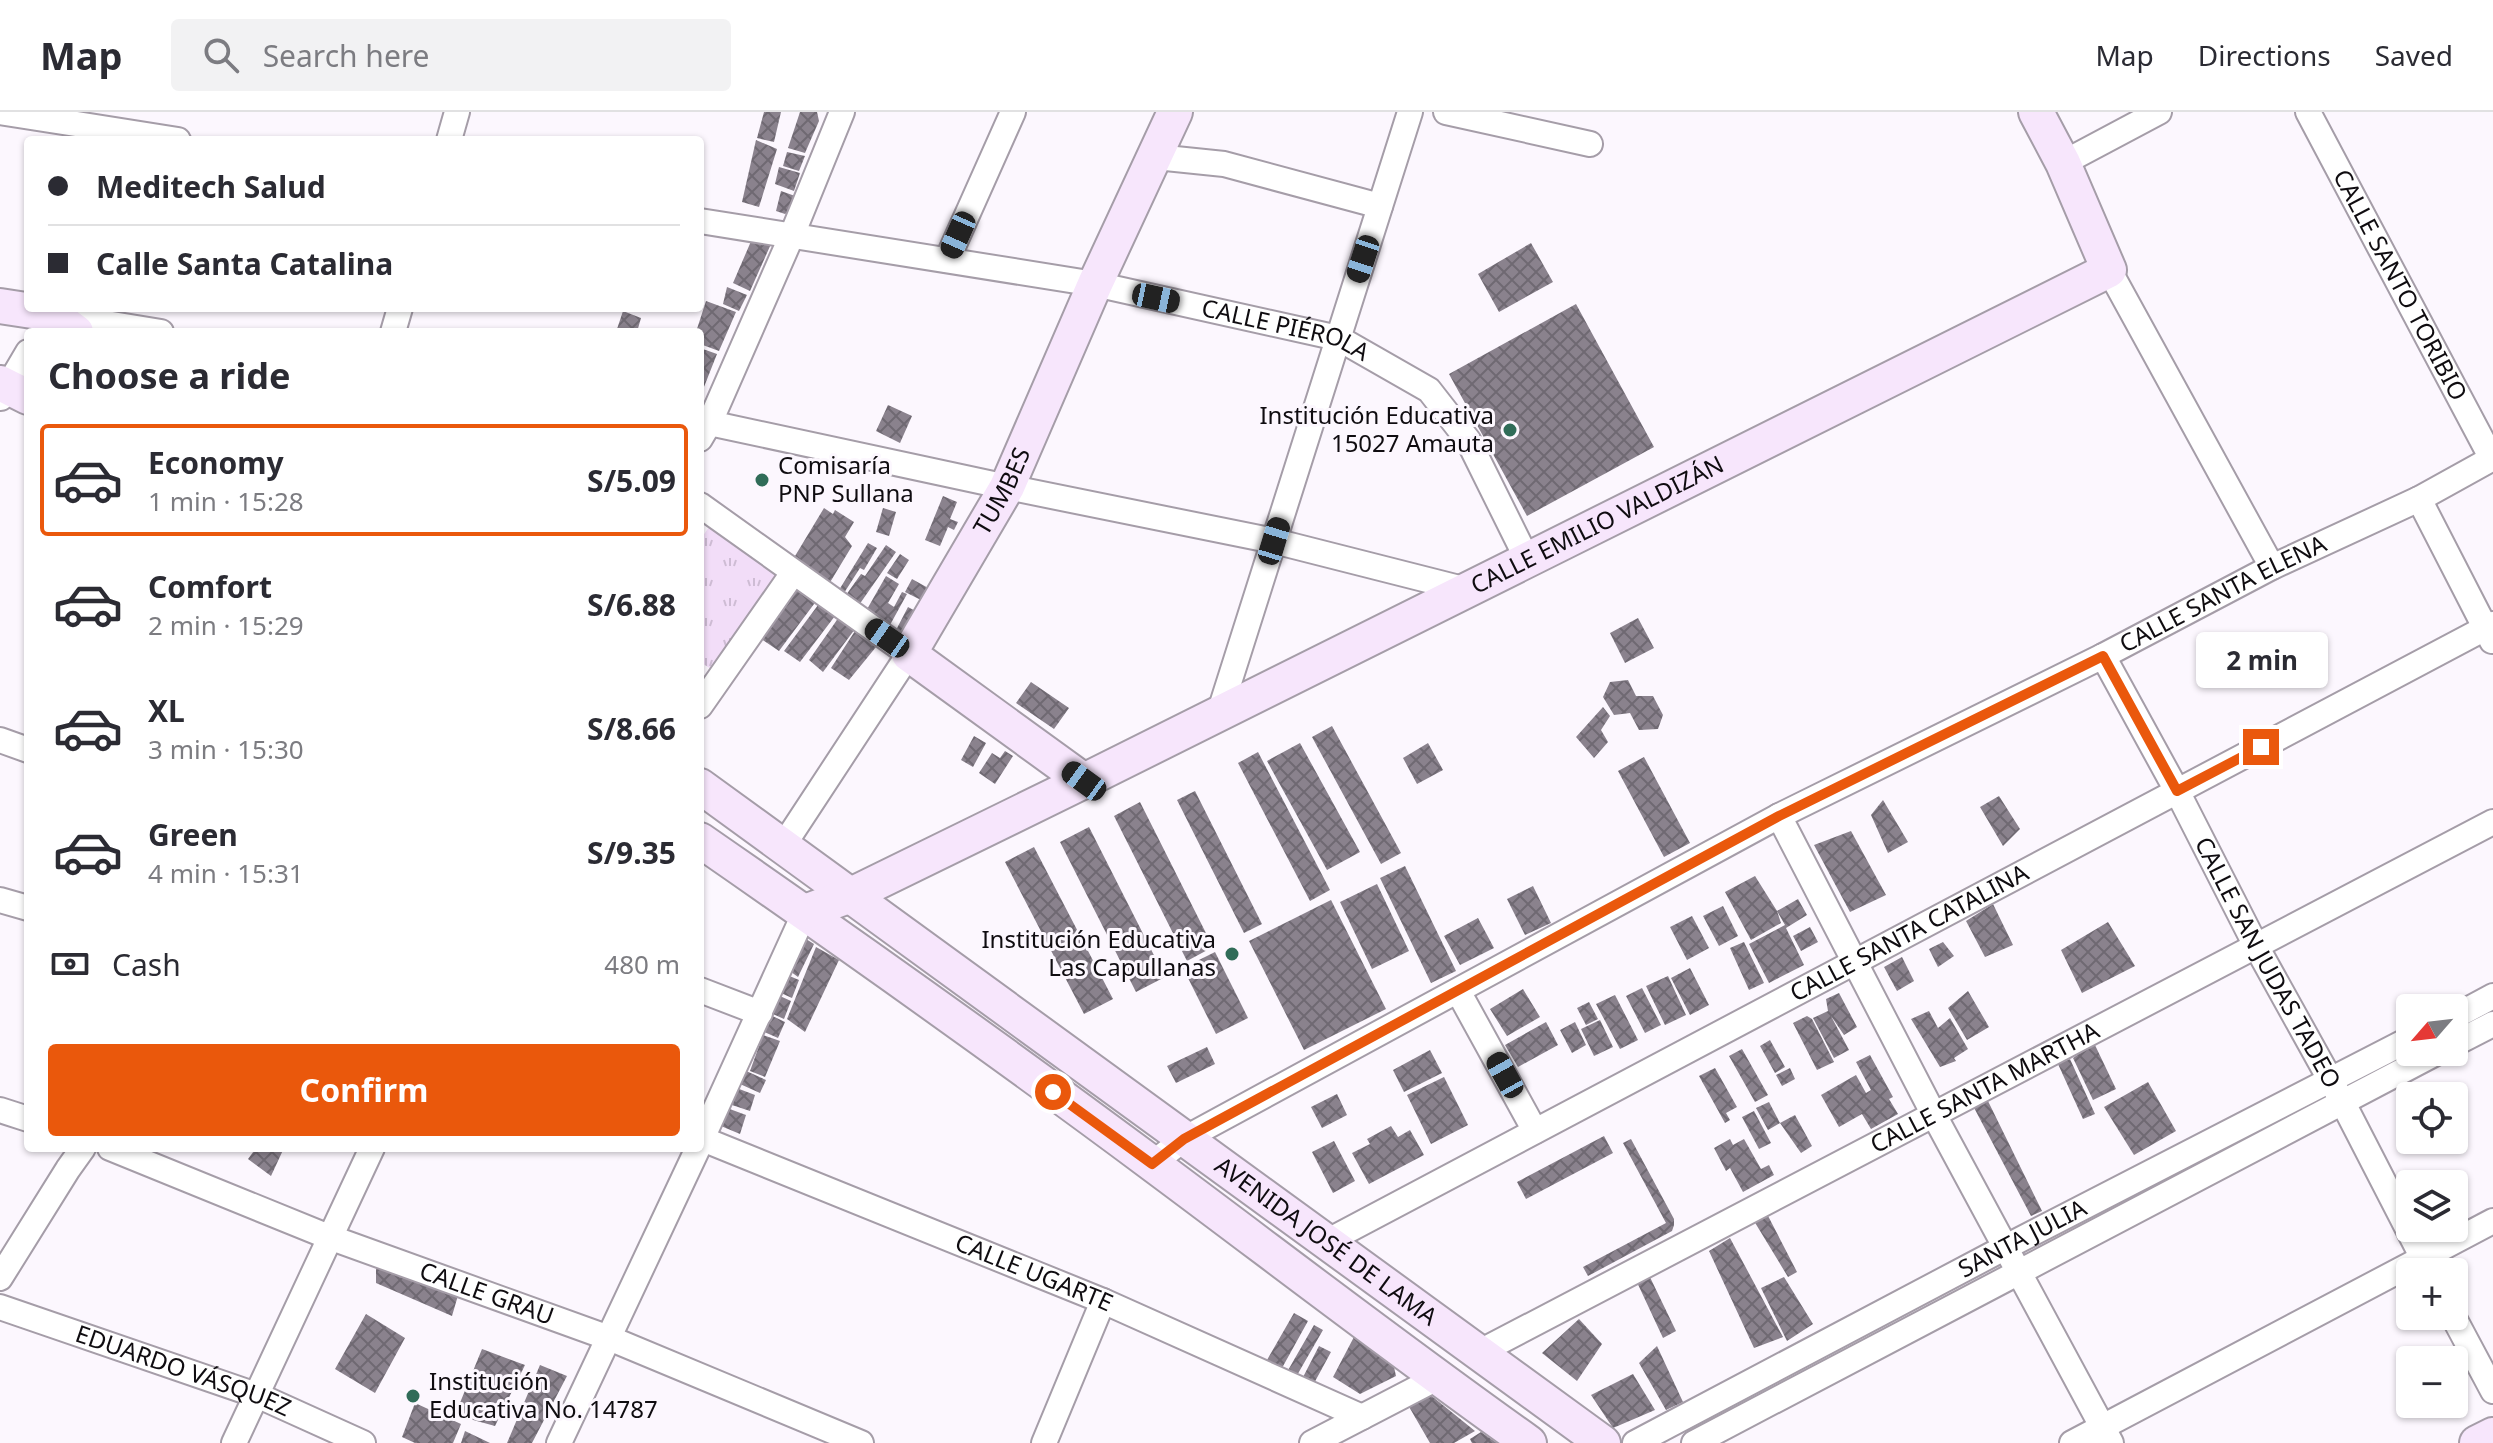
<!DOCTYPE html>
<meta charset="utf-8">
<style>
body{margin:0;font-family:"Noto Sans",sans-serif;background:#f2f2f3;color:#2b2b33;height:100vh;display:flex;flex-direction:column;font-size:30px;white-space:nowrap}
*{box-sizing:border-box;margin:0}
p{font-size:26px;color:#7c7c81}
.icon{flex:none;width:44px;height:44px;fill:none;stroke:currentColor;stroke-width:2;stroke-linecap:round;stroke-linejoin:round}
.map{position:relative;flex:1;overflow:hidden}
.details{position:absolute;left:24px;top:216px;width:680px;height:824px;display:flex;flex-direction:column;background:#fff;border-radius:8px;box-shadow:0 2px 6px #0004}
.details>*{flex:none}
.banner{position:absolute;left:24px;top:24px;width:680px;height:176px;border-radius:8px;box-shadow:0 2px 6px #0004;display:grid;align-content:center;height:176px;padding:0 24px;background:#fff}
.needle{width:52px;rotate:242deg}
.controls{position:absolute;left:2396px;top:882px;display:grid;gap:16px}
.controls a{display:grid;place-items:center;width:72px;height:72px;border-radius:8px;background:#fff;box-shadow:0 2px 6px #0004;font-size:40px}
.end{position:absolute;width:36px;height:36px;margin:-18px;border:10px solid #ea580c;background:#fff;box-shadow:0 0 0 4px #fff}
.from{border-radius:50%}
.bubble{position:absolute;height:56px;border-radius:8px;background:#fff;box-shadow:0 2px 6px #0004;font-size:26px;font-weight:700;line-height:56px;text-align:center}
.car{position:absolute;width:24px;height:48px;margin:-24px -12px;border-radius:10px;box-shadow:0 0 6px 2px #0007;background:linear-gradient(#222 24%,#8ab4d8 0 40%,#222 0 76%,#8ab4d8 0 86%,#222 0)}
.banner b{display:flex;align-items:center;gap:28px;height:76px;font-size:30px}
.banner b+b{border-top:2px solid #e1e1e2}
.banner i{width:20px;height:20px;background:#2b2b33}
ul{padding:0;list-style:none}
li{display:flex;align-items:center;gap:24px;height:112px;margin:0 16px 12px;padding:0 8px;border:4px solid transparent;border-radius:8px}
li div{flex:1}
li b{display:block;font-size:30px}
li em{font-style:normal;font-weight:700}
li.current{border-color:#ea580c}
li>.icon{width:72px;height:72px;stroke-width:1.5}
h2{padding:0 24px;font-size:36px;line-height:96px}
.pay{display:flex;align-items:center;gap:20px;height:88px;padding:0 24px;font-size:30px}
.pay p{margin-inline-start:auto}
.primary-button{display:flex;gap:16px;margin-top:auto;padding:16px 24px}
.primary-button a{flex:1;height:92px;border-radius:8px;background:#ea580c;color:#fff;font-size:32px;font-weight:700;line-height:92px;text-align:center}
header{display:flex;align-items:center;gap:48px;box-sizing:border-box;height:112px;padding:0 40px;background:#fff;border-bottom:2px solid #e1e1e2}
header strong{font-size:38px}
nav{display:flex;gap:44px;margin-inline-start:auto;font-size:28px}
.search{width:560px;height:72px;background:#f2f2f3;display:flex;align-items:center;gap:20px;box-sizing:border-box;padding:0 28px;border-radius:8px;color:#7c7c81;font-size:30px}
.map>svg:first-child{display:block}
.park{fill:url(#park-tufts)}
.building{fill:url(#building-cross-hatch)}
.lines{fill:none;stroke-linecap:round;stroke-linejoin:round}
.street-casing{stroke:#a59da8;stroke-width:28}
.secondary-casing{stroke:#a59da8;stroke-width:38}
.street{stroke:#fff;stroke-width:24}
.secondary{stroke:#f7e6fc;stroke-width:34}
.route{stroke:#ea580c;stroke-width:10}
.poi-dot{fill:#306c58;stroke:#fcf7fe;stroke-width:3}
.labels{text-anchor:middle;stroke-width:6;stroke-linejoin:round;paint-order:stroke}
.street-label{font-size:24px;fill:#0f0c10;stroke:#fcf7fe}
.poi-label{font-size:24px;fill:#0f0c10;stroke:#fcf7fe;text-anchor:end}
</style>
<header>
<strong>Map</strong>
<div class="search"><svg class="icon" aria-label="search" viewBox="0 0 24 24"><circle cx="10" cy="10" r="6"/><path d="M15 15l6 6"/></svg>Search here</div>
<nav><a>Map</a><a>Directions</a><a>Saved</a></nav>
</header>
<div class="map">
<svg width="2493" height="1331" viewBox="0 0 2493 1331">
<defs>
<pattern id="park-tufts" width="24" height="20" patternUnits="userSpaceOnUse" patternTransform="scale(2)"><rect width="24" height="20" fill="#f2ddf8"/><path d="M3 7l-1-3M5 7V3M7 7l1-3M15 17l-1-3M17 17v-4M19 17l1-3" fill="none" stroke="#cebcd4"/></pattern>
<pattern id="building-cross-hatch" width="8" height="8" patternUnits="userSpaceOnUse" patternTransform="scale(2)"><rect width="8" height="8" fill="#8a828d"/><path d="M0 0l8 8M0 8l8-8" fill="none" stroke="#6f6972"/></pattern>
</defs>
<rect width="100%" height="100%" fill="#fcf7fe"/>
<path class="park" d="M709,415L784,468L719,562L700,550V428Z"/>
<path class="building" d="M764,0H781L774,30L757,26Z
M800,0H817L819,9L805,41L788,36Z
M756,28L777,37L759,95L742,90Z
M787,40L805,44L799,59L783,54Z
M779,55L800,61L794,79L775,72Z
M781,79L795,84L790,99L785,102L776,99Z
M752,127L771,132L750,179L733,171Z
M1531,131L1553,170L1499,200L1478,162Z
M727,175L747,183L739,199L723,192Z
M706,189L736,200L719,239L700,232V220H696Z
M1576,192L1654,335L1527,404L1449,262Z
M623,199L641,206L637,220H616Z
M700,236L717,242L700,285Z
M888,293L912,304L900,331L876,319Z
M943,384L957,390L950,407L958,410L954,418L948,415L940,434L925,428Z
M824,396L833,402L835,398L854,410L845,425L852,434L829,472L792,449Z
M883,396L896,400L889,424L876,420Z
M868,431L877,436L864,458L860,456L844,481L839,478Z
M886,433L896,440L859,493L846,483L861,462L865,464Z
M900,442L909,448L897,467L887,461Z
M886,464L899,472L888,491L894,495L902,480L907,482L890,513L866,499Z
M912,467L930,477L923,489L905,480Z
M792,468L817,488L779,539L754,522Z
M821,489L838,500L800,550L784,539Z
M908,495L919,501L907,525L895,520Z
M839,505L855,517L823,560L809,548Z
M1638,506L1654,536L1625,551L1610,521Z
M855,519L876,535L849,568L831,556Z
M1628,568L1636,584H1653L1663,603L1658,617L1639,618L1630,601L1614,603L1603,585L1610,570Z
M1031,570L1069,596L1054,617L1016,591Z
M1603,595L1610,604L1601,618L1608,630L1594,646L1576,625Z
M1332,614L1401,741L1381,752L1312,625Z
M974,624L986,631L973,655L961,648Z
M1300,631L1360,740L1327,758L1267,649Z
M1428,631L1443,658L1417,672L1403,646Z
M1005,639L1013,644L995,672L979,661L992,641L1000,646Z
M1258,640L1330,778L1310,789L1238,651Z
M1644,645L1690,731L1664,745L1618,659Z
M1195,679L1262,812L1244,821L1177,688Z
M1999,684L2020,717L2003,734L1980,695Z
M1883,688L1908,730L1888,741L1871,703Z
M1140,690L1213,835L1187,849L1114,704Z
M1089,715L1165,865L1136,880L1060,730Z
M1851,719L1886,783L1850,800L1814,733Z
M1034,735L1113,887L1084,902L1005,750Z
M1405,754L1456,859L1431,871L1380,766Z
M1755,764L1777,799L1798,787L1807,803L1786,816L1804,853L1769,871L1749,832L1785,813L1777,799L1781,811L1751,828L1725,780Z
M1377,772L1409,839L1372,857L1340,790Z
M1533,774L1551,811L1525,823L1507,787Z
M1331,788L1386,897L1304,938L1249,829Z
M1993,792L2013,833L1985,845L1966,809Z
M1723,794L1738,824L1719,834L1703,804Z
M1692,804L1709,836L1687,848L1670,815Z
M1478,806L1494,836L1460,853L1444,824Z
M2108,810L2135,854L2082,881L2061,838Z
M1810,815L1818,830L1801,839L1793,824Z
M806,827L814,832L798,865L787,857Z
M1744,830L1764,871L1749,878L1730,836Z
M1943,830L1954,844L1938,855L1929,837Z
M816,835L839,848L805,920L787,907Z
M1215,840L1248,906L1216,922L1183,856Z
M1902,845L1914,869L1897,879L1884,855Z
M1690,856L1709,893L1690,903L1671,866Z
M780,860L799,868L792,886L772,877Z
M1668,864L1686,903L1665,913L1646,874Z
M1642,876L1661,913L1645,921L1626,884Z
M1523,877L1540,905L1507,924L1490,897Z
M1968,879L1989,915L1967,928L1948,896Z
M771,880L791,889L784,907L764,898Z
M1839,881L1857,915L1844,923L1831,904L1849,938L1834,946L1813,906L1828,899L1826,887Z
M1615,883L1638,928L1620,937L1596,892Z
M1589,890L1598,907L1586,913L1577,896Z
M762,899L785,910L778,926L755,916Z
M1929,899L1938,916L1950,906L1968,937L1954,946L1956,949L1940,955L1911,907Z
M1807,904L1812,907L1834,950L1817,958L1793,911Z
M1600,908L1613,935L1594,944L1581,917Z
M1546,910L1558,933L1518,955L1505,933Z
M1575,910L1586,933L1572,941L1560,918Z
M763,923L780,929L765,965L750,959Z
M1770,928L1785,955L1775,961L1760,934Z
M2094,931L2116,977L2093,988L2073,946Z
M1207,935L1215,952L1176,971L1167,954Z
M1742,937L1768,983L1755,990L1729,944Z
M1430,938L1442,961L1404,980L1393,958Z
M1870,943L1893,985L1889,987L1898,1002L1871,1017L1862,1002L1839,1015L1821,983L1856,963L1866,981L1871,978L1856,950Z
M2070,947L2095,1002L2083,1007L2058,952Z
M1715,956L1737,995L1726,1001L1730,1008L1725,1011L1699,964Z
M1790,956L1795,967L1782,974L1776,963Z
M744,958L766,968L760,981L740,972Z
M1444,965L1468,1013L1431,1032L1407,983Z
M2148,970L2176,1019L2134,1043L2104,995Z
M734,975L755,983L750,999L729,992Z
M1337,982L1347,1003L1322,1016L1311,995Z
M1986,985L2042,1099L2031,1104L1971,990Z
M1769,990L1780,1011L1768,1018L1756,996Z
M727,996L746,1003L740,1022L721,1014Z
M1754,999L1771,1031L1759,1037L1742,1005Z
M1795,1003L1812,1034L1801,1041L1780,1011Z
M1391,1014L1398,1025L1410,1018L1424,1043L1369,1072L1352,1041L1370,1032L1367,1027Z
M1604,1024L1613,1041L1526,1087L1517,1070Z
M1631,1027L1674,1107V1113L1672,1119L1588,1164L1583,1155L1666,1111L1623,1031Z
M1730,1027L1733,1033L1744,1027L1761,1057L1769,1053L1774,1063L1743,1080L1730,1056L1726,1059L1714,1036Z
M1334,1029L1355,1069L1333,1081L1312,1040Z
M256,1036H284L271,1064L248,1047Z
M1766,1100L1797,1160L1788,1165L1754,1109Z
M1730,1126L1783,1225L1754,1236L1709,1139Z
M376,1150L459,1180L452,1204L376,1171Z
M1647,1159L1676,1219L1663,1226L1635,1166Z
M1784,1165L1813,1212L1787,1229L1761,1176Z
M1294,1201L1308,1209L1282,1256L1267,1248Z
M366,1202L405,1226L375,1281L335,1257Z
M1579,1207L1602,1232L1577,1269L1542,1241Z
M1314,1213L1323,1218L1296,1265L1287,1260Z
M1355,1223L1394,1255L1396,1264L1360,1282L1333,1265Z
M1319,1234L1331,1240L1312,1275L1301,1269Z
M1657,1234L1683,1290L1666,1298L1639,1251Z
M482,1237L525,1253L495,1314L455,1303Z
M540,1253L567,1264L532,1331H507Z
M1633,1262L1655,1298L1613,1316L1591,1283Z
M1428,1281L1475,1319L1454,1331H1430L1408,1293Z
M415,1291L461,1312L453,1331H415L402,1325Z
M465,1319L490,1331H461Z
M1481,1320L1497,1331H1472L1470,1327Z"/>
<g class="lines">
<g class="street-casing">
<g id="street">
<path d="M0,0L178,28"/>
<path d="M1446,0L1590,32"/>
<path id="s1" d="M2308,0L2492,347"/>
<path d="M449,28L457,0"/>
<path d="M1156,45L1224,52L1380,94"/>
<path d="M2063,51L2159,0"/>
<path id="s2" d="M700,109L1095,172L1338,226L1429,278L1468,328L1528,449"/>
<path d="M947,148L1013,0"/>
<path d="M2109,158L2272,455"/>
<path d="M57,203L161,220"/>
<path d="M393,220L400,196"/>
<path d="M1,286L28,240"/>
<path d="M700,309L1007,375L1274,429L1467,478"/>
<path d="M700,327L710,310L792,123L842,0"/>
<path d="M2419,387L2492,529"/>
<path d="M700,393L909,542L783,734"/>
<path id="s3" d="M2103,544L2177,679L2256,834L2342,989L2430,1160"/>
<path d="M700,594L793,461"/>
<path d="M1219,602L1410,0"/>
<path d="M0,628L28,638"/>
<path d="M1779,704L1934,1003L2111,1331"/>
<path d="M0,788L28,796"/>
<path d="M700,878L760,901"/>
<path d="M1458,879L1535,1019"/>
<path d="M2454,905L2493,884"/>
<path d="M2454,932L2493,912"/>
<path d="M0,998L28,1007"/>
<path id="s4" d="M700,1026L1103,1189L1362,1305"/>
<path d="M700,1031L805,800"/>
<path id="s5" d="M110,1036L329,1125L609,1226L861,1331"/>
<path id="s6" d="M1152,1052L1184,1027L1779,704L2103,544L2272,455L2419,387L2493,346"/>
<path id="s7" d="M1326,1130L2493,512"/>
<path d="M0,1166L68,1057L83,1036"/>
<path id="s8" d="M0,1195L259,1284L363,1331"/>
<path d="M2453,1204L2493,1279"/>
<path id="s9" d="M1478,1241L2493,710"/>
<path d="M234,1331L372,1036"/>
<path d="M559,1331L698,1036"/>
<path d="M1044,1331L1103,1189"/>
<path d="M1312,1331L1437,1266"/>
<path id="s10" d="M1635,1331L2006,1135L2410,927"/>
<path d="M1694,1331L2438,940"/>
<path d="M2072,1331L2493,1109"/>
</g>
</g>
<g class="secondary-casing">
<g id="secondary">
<path d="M0,194L52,202L76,220"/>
<path d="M0,271L28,285"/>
<path id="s11" d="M1084,669L909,542L1007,375L1095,172L1175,0"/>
<path id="s12" d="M700,674L1603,1331"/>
<path d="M700,728C853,834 1005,942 1154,1053C1279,1146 1402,1241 1529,1331"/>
<path id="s13" d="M805,800L851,783L1084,669L2109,158L2063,51L2036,0"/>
<path d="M2477,1331L2493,1323"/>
</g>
</g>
<use href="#street" class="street"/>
<use href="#secondary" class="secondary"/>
</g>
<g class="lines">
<path class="route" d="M1053,980L1152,1052L1184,1027L1779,704L2103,544L2177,679L2261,635"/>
</g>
<g class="poi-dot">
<circle cx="1510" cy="318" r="8"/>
<circle cx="762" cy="368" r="8"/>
<circle cx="1232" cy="842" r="8"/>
<circle cx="413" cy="1284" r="8"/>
</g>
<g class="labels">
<g class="street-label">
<text dy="8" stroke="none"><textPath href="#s1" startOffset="196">CALLE SANTO TORIBIO</textPath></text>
<text dy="8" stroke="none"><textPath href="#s2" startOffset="596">CALLE PIÉROLA</textPath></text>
<text dy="8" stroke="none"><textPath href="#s11" startOffset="404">TUMBES</textPath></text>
<text dy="8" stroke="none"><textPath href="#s13" startOffset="882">CALLE EMILIO VALDIZÁN</textPath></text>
<text dy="8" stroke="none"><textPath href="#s6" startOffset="1214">CALLE SANTA ELENA</textPath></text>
<text dy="8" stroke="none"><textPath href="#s7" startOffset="660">CALLE SANTA CATALINA</textPath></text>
<text dy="8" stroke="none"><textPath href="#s3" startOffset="348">CALLE SAN JUDAS TADEO</textPath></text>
<text dy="8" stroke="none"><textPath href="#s9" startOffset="572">CALLE SANTA MARTHA</textPath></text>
<text dy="8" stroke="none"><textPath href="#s10" startOffset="438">SANTA JULIA</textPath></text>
<text dy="8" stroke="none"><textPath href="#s12" startOffset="774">AVENIDA JOSÉ DE LAMA</textPath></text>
<text dy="8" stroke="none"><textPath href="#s4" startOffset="360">CALLE UGARTE</textPath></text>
<text dy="8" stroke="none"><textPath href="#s5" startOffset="404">CALLE GRAU</textPath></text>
<text dy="8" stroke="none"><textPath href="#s8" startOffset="194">EDUARDO VÁSQUEZ</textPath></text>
</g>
<g class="poi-label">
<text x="1494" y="312">Institución Educativa<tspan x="1494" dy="28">15027 Amauta</tspan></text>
<text x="778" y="362" text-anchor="start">Comisaría<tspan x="778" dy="28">PNP Sullana</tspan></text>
<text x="1216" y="836">Institución Educativa<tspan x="1216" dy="28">Las Capullanas</tspan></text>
<text x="429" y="1278" text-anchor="start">Institución<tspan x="429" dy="28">Educativa No. 14787</tspan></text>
</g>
</g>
</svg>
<div class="controls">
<a><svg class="needle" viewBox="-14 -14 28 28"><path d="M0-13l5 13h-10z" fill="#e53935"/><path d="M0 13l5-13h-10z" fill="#7c7c81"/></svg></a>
<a><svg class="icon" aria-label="locate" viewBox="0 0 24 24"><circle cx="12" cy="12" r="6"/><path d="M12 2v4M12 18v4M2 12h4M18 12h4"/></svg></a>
<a><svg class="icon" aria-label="layers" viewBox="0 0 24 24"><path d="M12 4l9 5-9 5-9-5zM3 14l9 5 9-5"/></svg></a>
<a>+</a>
<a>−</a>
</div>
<i class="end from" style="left:1053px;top:980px"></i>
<i class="end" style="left:2261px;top:635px"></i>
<div class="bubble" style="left:2196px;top:520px;width:132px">2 min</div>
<i class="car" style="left:958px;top:123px;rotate:204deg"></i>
<i class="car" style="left:1363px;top:147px;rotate:198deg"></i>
<i class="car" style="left:1156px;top:186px;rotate:102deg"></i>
<i class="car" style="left:1274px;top:429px;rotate:17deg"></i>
<i class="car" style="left:887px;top:526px;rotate:305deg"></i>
<i class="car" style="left:1084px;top:669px;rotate:306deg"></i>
<i class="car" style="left:1505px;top:963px;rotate:331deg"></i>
<div class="banner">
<b><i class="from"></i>Meditech Salud</b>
<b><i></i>Calle Santa Catalina</b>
</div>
<section class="details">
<h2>Choose a ride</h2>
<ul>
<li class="current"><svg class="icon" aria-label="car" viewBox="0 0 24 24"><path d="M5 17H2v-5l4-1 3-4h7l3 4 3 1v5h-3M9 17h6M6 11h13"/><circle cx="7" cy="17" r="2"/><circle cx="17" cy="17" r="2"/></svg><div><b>Economy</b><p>1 min · 15:28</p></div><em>S/5.09</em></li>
<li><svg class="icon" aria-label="car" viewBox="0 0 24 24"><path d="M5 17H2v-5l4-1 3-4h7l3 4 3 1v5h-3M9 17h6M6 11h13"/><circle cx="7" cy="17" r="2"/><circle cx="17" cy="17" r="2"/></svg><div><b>Comfort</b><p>2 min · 15:29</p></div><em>S/6.88</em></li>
<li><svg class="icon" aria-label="car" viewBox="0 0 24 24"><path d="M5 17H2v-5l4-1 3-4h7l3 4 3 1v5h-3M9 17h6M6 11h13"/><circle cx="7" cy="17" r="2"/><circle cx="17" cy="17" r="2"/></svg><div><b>XL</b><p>3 min · 15:30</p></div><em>S/8.66</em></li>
<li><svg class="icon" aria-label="car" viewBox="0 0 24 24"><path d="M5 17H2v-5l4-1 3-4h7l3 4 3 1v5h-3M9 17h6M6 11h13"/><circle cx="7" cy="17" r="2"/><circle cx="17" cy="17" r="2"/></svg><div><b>Green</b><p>4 min · 15:31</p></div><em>S/9.35</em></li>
</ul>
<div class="pay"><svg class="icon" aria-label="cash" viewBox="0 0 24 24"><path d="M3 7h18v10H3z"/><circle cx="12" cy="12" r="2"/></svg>Cash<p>480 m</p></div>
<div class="primary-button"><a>Confirm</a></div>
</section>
</div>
